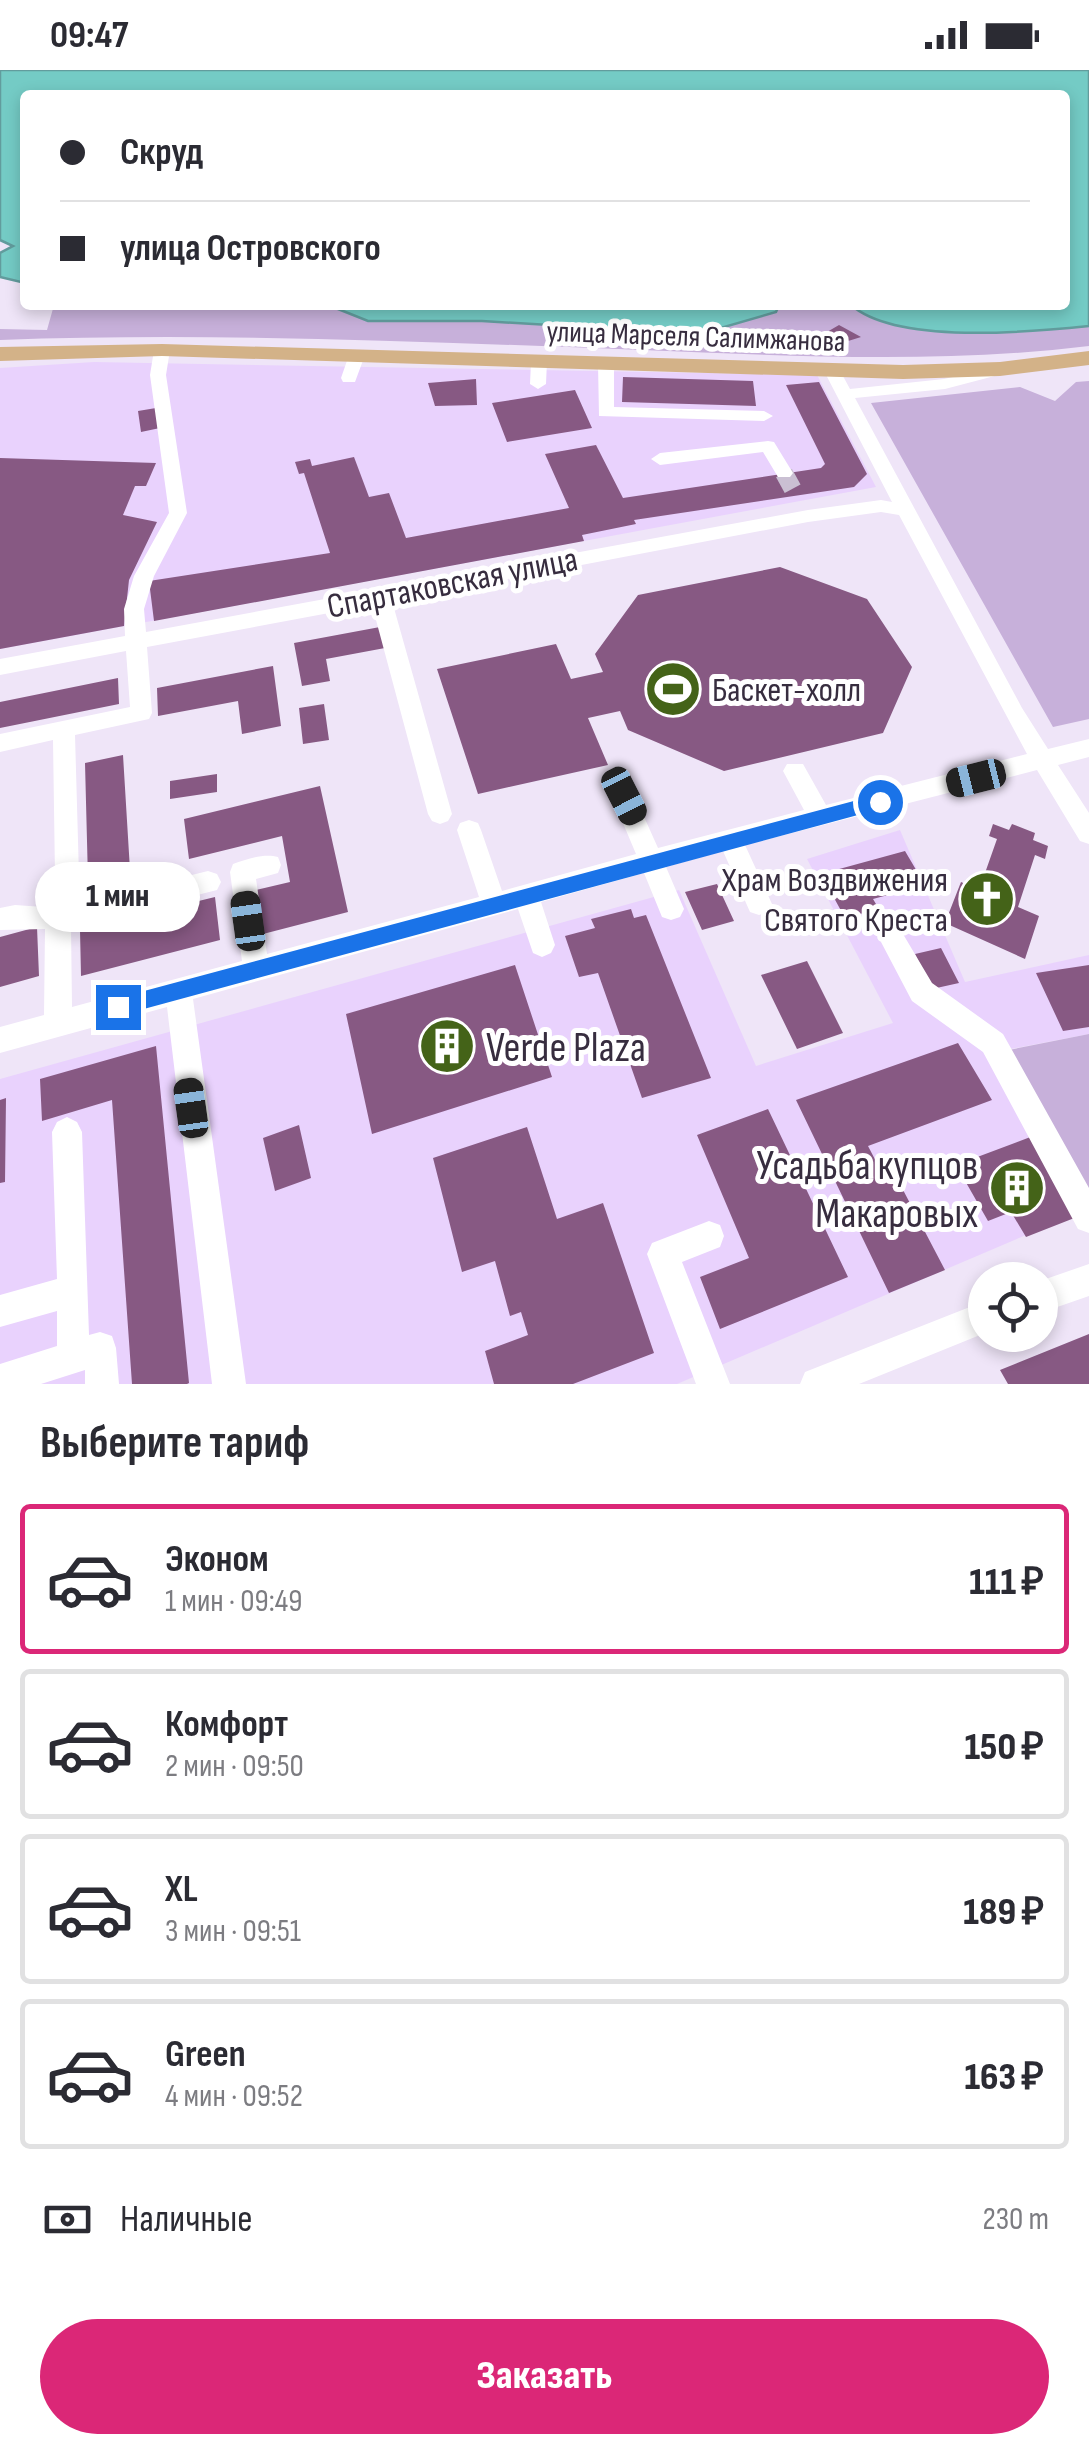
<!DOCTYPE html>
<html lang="ru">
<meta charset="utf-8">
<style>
body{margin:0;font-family:"Sofia Sans Condensed",sans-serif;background:#f2f2f3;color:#2b2b33;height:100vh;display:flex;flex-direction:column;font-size:38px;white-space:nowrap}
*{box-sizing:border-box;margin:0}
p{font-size:32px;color:#7c7c81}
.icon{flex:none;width:55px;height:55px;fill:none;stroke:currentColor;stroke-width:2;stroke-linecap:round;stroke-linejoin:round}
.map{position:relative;height:1314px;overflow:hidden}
.drawer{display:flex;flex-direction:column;background:#fff;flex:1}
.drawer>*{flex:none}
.top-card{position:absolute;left:20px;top:20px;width:1050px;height:220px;border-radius:10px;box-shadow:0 5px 15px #0003;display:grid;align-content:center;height:220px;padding:0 40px;background:#fff}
.fabs{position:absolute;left:968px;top:1192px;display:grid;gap:20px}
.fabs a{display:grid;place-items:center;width:90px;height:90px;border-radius:50%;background:#fff;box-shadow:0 5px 15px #0003;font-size:50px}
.end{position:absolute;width:45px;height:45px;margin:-22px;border:12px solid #1a73e8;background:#fff;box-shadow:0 0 0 5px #fff}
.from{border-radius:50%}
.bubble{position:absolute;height:70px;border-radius:35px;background:#fff;box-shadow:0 5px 15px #0003;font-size:32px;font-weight:800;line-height:70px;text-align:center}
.car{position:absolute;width:30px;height:60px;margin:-30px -15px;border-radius:12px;box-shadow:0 0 8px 2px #0007;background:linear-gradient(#222 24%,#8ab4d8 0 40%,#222 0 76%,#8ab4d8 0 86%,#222 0)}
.top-card b{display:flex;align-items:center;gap:35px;height:95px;font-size:38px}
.top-card b+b{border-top:2px solid #e1e1e2}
.top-card i{width:25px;height:25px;background:#2b2b33}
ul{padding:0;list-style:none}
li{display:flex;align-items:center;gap:30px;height:150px;margin:0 20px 15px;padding:0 20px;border:5px solid #e1e1e2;border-radius:10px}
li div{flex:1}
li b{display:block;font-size:38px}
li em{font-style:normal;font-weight:800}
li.on{border-color:#db2777}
li>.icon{width:90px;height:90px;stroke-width:1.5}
h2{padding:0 40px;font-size:45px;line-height:120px}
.pay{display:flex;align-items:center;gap:25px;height:110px;padding:0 40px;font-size:38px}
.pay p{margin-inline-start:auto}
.button{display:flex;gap:20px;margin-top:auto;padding:20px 40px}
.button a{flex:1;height:115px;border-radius:60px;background:#db2777;color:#fff;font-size:40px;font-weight:800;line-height:115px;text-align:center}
.status{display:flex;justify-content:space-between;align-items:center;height:70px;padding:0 50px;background:#fff;direction:ltr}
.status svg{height:28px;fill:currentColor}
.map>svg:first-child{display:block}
.built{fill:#e9d2fd}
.green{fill:#c7b0da}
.water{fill:#74cbc5;stroke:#629c9d;stroke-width:2.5}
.building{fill:#875983}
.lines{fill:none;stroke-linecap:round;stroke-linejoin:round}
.minor-tunnel{stroke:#cac0d3;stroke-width:18;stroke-dasharray:18 9;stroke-linecap:butt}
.minor{fill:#fff;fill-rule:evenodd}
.major{fill:#d3b288;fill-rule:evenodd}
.route{fill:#1a73e8}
.labels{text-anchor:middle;stroke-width:10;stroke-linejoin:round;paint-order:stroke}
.far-street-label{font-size:30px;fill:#372d3f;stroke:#fff}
.street-label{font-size:35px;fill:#372d3f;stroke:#fff}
.poi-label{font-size:35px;fill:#372d3f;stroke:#fff;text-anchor:start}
.near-poi-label{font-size:42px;fill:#372d3f;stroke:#fff;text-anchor:start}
</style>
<div class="status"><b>09:47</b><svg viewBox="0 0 49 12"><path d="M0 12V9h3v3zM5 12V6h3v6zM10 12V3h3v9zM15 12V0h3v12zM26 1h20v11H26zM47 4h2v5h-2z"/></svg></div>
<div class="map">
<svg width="1089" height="1314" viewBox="0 0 1089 1314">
<rect width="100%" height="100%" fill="#efe5f8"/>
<path class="built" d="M94,292L817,305L876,417L0,579V298Z
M900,760L965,912L1089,885V964L1005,980L1087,1139L677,1314H0V1009L679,820L756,996L893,953L807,789Z"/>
<path class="green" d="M54,235H328L368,251L776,243L779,235H851C897,275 1030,262 1089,256V276C941,294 792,286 643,280C430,272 214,262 0,270V259L47,260Z
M1089,311V649L1053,657L871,333L1020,317L1055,331L1076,312Z
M1089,964V1142L1004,981Z"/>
<path class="water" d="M0,0H1089V256C1030,262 897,275 851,235H1065V25H25V213L0,207V183L13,176L0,170Z
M328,235H779L776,242L700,264L482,251H368Z"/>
<path class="building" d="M839,255L861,267L845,272L827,262Z
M623,307L753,311L756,336L622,332Z
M476,309L477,335L435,336L428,313Z
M819,312L867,404L854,417L634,450L636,454L582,465L584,471L154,551L149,511L330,483L304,403L299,404L295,392L310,389L312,396L354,387L369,427L389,423L406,468L569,438L545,384L596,375L623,428L821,398L825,394L786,315Z
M575,320L592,358L507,372L492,333Z
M156,338L160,358L141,362L138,341Z
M0,388L156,393L146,416H135L123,445L157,452L129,510L124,556L0,579Z
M780,497L867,529L912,597L883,663L724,701L628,660L620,641L588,648L608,695L478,724L437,599L556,574L571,609L603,602L595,584L638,525Z
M380,557L385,578L326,589L330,611L302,616L294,573Z
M273,596L281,656L242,664L238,631L158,646L157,618Z
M118,608L119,634L0,658V632Z
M324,634L329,670L303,674L299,638Z
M123,685L130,800L88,810L85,693Z
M217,704V722L170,729V711Z
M320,716L348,842L263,864L256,820L290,812L282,766L189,789L184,749Z
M993,754L1009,760L1012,754L1035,763L1033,770L1048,776L1045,789L1035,785L1018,837L1039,846L1025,889L945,853L961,812L979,820L997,769L989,766Z
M905,781L925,815L873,829L879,839L845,848L821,804Z
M717,814L734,851L702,860L685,822Z
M215,827L220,870L81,906L80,860Z
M631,839L634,848L646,845L711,1008L642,1028L598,903L579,907L565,866L595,858L591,849Z
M37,857L39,906L0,917V867Z
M941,878L959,913L932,919L915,884Z
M807,891L843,963L797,979L761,905Z
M515,895L552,1007L372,1064L346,944Z
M1089,895V957L1063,961L1036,903Z
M958,973L992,1030L868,1076L881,1101L891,1097L945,1200L889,1223L796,1030Z
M156,976L189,1313L187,1314H132L112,1030L42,1051L40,1009Z
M6,1028L5,1112L0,1113V1030Z
M768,1039L848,1207L720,1259L700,1207L749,1188L697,1065Z
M299,1055L311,1108L275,1121L263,1068Z
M527,1057L557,1149L603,1133L654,1283L573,1314H494L485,1281L528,1265L521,1242L510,1246L495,1191L462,1202L433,1088Z
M1033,1066L1082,1145L1026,1167L1011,1142L988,1151L956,1095Z
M1089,1264V1314H1008L1000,1300Z"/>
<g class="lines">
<path class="minor-tunnel" d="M784,403L796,425"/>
<path class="minor" d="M162,275L170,280L166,305L187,443L154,506L144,539L146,562L808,440L881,430L892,432L823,299L825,295H837L850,319L944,309L1006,295V303L945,319L855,328L1022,638L1048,679L1089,669V687L1058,695L1089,743V774L1080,771L1037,700L745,775L772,834L768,842L759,845L750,842L723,781L666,797L684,839L680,847L671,850L662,847L644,803L541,832L555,875L551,883L542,887L533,883L518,839L193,929L246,1314H212L167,937L0,983V957L44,945L45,859L0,860V838L15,835L58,838L208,801L217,804L221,812L217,820L71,857L72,937L242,891L230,802L233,794C247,789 264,783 278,787L281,795L278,803L256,809L267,884L479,827L457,760L460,753L469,750L478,753L481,760L502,821L636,784L612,727L616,720L624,717L632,720L658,778L804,740L783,701L787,694H803L826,735L1027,684L899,445L881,442L808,452L392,531L452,744L448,751L440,754L432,751L428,744L372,535L147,577L152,643L149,649L75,665L79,806L76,814L67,817L58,814L55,806L53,670L0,682V664L130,637L126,581L0,605V589L125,566L124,539L134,506L169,443L150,305L154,280Z
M357,280L365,285L355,312H343L341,308L349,285Z
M539,286L547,291L546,314L538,319L530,314L531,291Z
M606,289L614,294V337L764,341L773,346L764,351L599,346L598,294Z
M768,371L774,372L793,403L790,407H778L763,382L660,395L651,389L660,383Z
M894,860L903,864L932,913L1003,964L1089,1118V1163L1078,1159L983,982L912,931L881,872L885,864Z
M67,1047L77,1052L82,1062L89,1265L100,1262L112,1266L116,1278L119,1314H85V1300L41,1314H0V1294L57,1276V1241L0,1257V1225L57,1209L52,1062L57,1052Z
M709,1151L720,1155L724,1166L720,1177L682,1192L730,1314H696L647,1184L652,1173Z
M1089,1194V1226L1040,1243V1211Z
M985,1231V1263L859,1314H800L805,1302Z"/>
<path class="major" d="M162,274L903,295L1000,292L1089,281V295L1000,306L903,309L162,286L0,291V277Z"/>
</g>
<path class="route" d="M880,724L888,732L880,739L118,946L108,937L118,928Z"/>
<defs>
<g id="stadium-disc" transform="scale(2.875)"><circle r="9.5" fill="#446318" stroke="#fff"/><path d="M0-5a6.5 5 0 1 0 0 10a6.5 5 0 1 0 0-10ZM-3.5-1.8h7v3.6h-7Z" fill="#fff"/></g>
<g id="church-disc" transform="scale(2.875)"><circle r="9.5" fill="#446318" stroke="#fff"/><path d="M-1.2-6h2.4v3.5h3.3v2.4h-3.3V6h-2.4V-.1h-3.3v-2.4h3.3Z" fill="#fff"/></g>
<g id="building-disc" transform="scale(2.875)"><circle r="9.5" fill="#446318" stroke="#fff"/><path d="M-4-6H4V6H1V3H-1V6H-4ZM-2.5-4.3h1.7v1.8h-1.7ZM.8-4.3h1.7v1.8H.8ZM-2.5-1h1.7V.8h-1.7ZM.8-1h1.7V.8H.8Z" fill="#fff"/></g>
</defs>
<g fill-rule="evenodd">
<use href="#stadium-disc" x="673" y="619"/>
<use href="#church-disc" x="987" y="829"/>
<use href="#building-disc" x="447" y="976"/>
<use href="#building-disc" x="1017" y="1118"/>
</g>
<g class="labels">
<g class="far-street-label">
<text transform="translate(696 266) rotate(2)" y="10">улица Марселя Салимжанова</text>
</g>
<g class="street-label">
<text transform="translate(452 512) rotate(-11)" y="12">Спартаковская улица</text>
</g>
<g class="poi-label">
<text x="712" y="631">Баскет-холл</text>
<text x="948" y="821" text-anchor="end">Храм Воздвижения<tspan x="948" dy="40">Святого Креста</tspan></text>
</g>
<g class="near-poi-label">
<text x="486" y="991">Verde Plaza</text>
<text x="978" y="1109" text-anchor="end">Усадьба купцов<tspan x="978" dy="48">Макаровых</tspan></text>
</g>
</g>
</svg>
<div class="fabs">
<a><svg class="icon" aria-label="locate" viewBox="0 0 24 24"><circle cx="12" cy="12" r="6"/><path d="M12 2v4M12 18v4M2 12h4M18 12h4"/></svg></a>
</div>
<i class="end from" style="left:880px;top:732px"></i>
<i class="end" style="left:118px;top:937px"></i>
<div class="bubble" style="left:35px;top:792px;width:165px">1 мин</div>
<i class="car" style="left:976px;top:708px;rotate:256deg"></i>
<i class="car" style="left:624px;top:726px;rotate:153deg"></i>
<i class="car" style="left:248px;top:851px;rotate:352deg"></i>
<i class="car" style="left:191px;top:1038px;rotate:352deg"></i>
<div class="top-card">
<b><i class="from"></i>Скруд</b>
<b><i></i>улица Островского</b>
</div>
</div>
<section class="drawer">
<h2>Выберите тариф</h2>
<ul>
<li class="on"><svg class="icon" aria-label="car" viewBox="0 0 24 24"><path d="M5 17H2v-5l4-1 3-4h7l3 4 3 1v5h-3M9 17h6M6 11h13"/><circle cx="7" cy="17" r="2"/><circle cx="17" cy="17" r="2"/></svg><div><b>Эконом</b><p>1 мин · 09:49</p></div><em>111 ₽</em></li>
<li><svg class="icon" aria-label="car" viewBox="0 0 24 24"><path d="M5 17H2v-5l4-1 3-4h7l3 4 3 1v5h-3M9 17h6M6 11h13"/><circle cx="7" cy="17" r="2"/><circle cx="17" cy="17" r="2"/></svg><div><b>Комфорт</b><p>2 мин · 09:50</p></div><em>150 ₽</em></li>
<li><svg class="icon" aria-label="car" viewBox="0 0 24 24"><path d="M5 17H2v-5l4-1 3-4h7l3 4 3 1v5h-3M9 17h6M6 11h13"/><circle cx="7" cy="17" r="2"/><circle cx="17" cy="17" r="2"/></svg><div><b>XL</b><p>3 мин · 09:51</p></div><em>189 ₽</em></li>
<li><svg class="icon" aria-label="car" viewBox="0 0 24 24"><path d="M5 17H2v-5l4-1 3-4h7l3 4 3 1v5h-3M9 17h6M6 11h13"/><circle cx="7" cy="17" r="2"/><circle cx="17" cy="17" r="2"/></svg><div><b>Green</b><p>4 мин · 09:52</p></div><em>163 ₽</em></li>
</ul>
<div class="pay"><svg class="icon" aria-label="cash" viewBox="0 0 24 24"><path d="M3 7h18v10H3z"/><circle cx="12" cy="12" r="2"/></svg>Наличные<p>230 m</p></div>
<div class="button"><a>Заказать</a></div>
</section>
